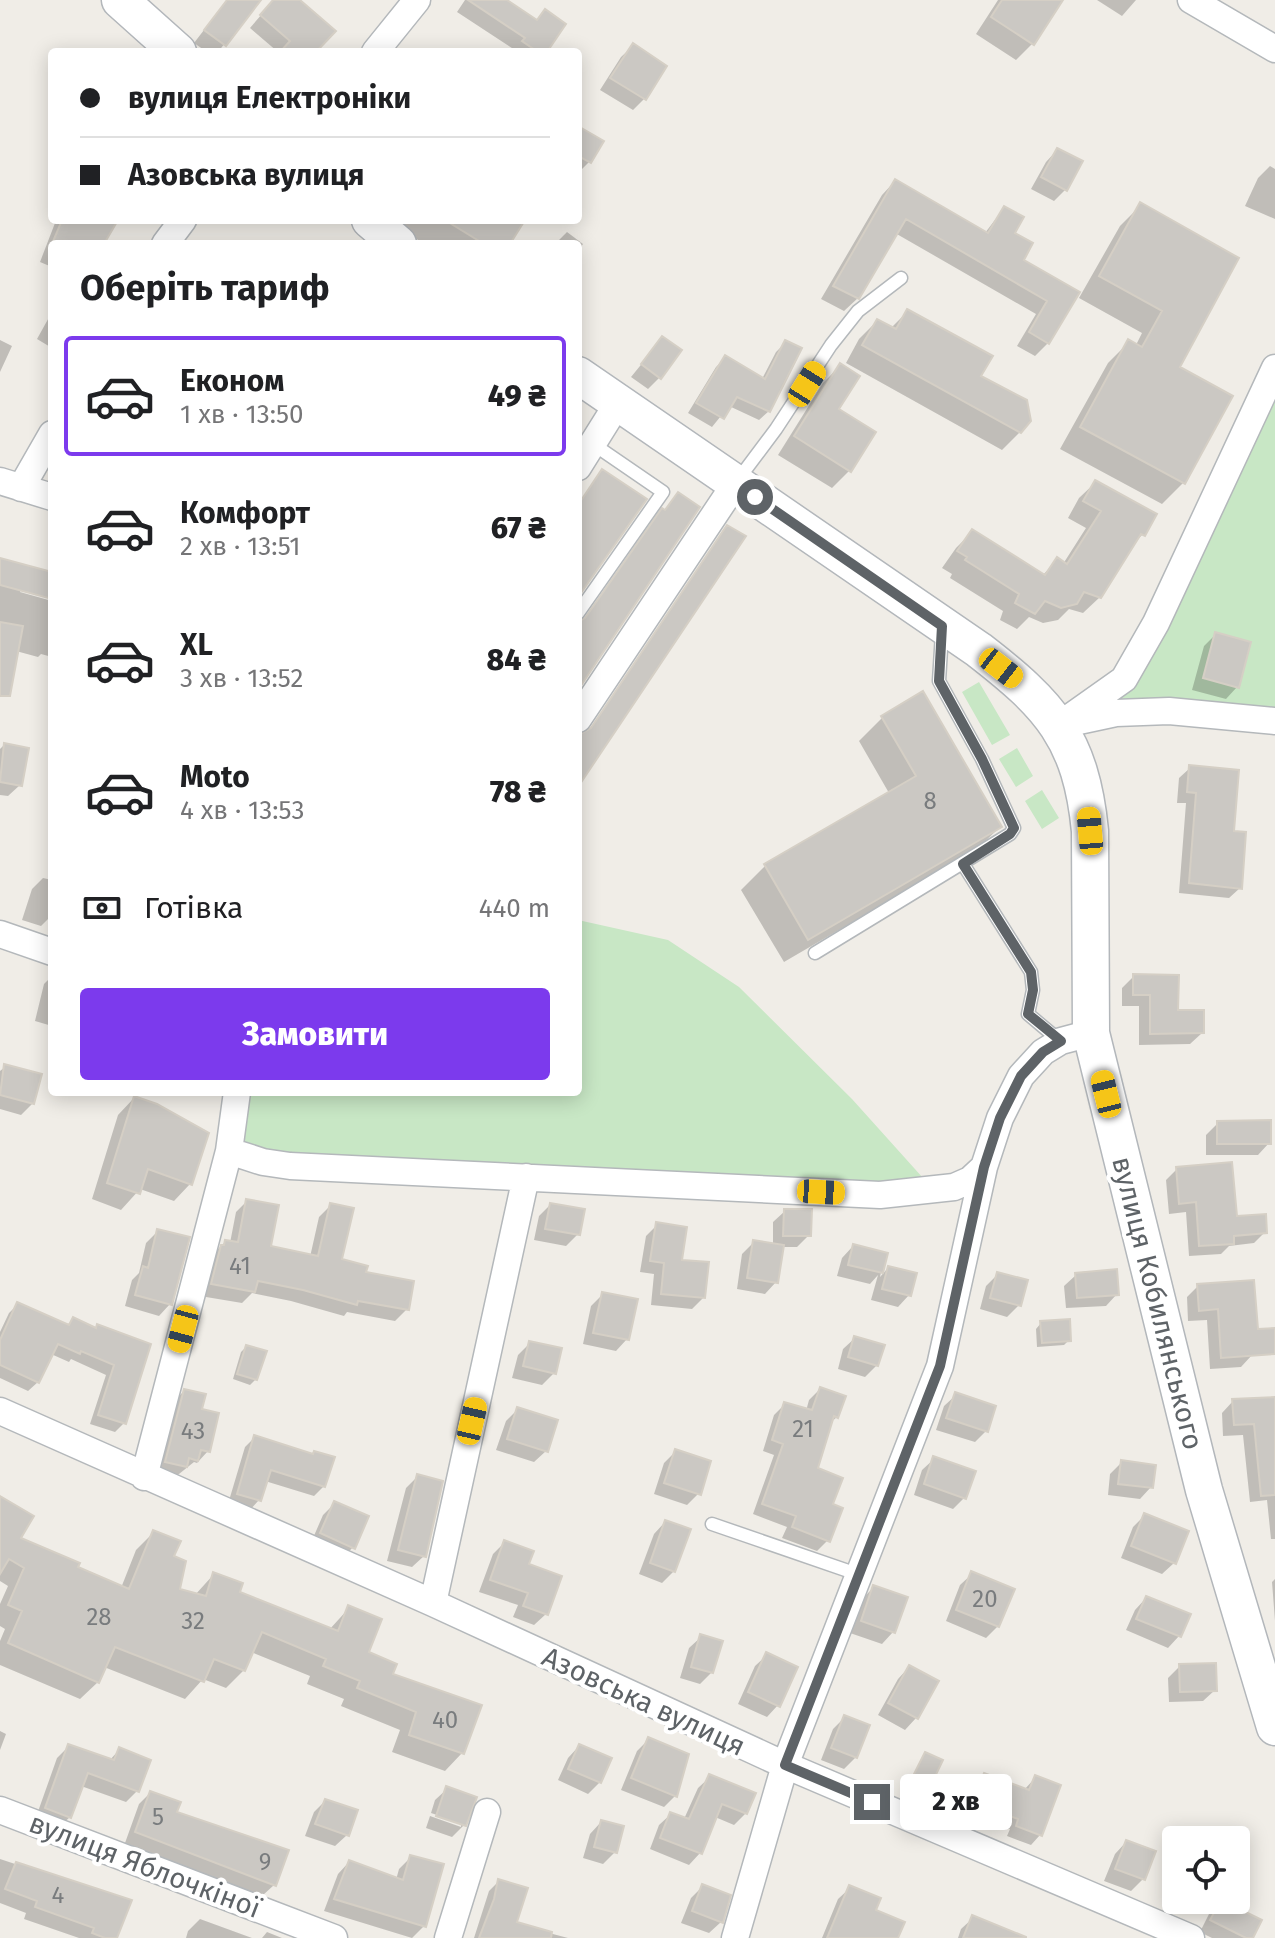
<!DOCTYPE html>
<html lang="uk">
<meta charset="utf-8">
<style>
body{margin:0;font-family:"Fira Sans",sans-serif;background:#f6f6f6;color:#202124;height:100vh;display:flex;flex-direction:column;font-size:30px;white-space:nowrap}
*{box-sizing:border-box;margin:0}
p{font-size:26px;color:#757577}
.icon{flex:none;width:44px;height:44px;fill:none;stroke:currentColor;stroke-width:2;stroke-linecap:round;stroke-linejoin:round}
.map{position:relative;flex:1;overflow:hidden}
.details{position:absolute;left:48px;top:240px;width:534px;height:856px;display:flex;flex-direction:column;background:#fff;border-radius:8px;box-shadow:0 4px 20px #0003}
.details>*{flex:none}
.guide{position:absolute;left:48px;top:48px;width:534px;height:176px;border-radius:8px;box-shadow:0 4px 20px #0003;display:grid;align-content:center;height:176px;padding:0 32px;background:#fff}
.fabs{position:absolute;left:1162px;top:1826px;display:grid;gap:16px}
.fabs a{display:grid;place-items:center;width:88px;height:88px;border-radius:8px;background:#fff;box-shadow:0 4px 20px #0003;font-size:40px}
.end{position:absolute;width:36px;height:36px;margin:-18px;border:10px solid #5e6367;background:#fff;box-shadow:0 0 0 4px #fff}
.from{border-radius:50%}
.bubble{position:absolute;height:56px;border-radius:8px;background:#fff;box-shadow:0 4px 20px #0003;font-size:26px;font-weight:800;line-height:56px;text-align:center}
.car{position:absolute;width:24px;height:48px;margin:-24px -12px;border-radius:10px;box-shadow:0 0 6px 2px #0007;background:linear-gradient(#f5c518 24%,#345 0 40%,#f5c518 0 76%,#345 0 86%,#f5c518 0)}
.guide b{display:flex;align-items:center;gap:28px;height:76px;font-size:30px}
.guide b+b{border-top:2px solid #e0e0e0}
.guide i{width:20px;height:20px;background:#202124}
ul{padding:0;list-style:none}
li{display:flex;align-items:center;gap:24px;height:120px;margin:0 16px 12px;padding:0 16px;border:4px solid transparent;border-radius:8px}
li div{flex:1}
li b{display:block;font-size:30px}
li em{font-style:normal;font-weight:800}
li.selected{border-color:#7c3aed}
li>.icon{width:72px;height:72px;stroke-width:1.5}
h2{padding:0 32px;font-size:36px;line-height:96px}
.pay{display:flex;align-items:center;gap:20px;height:88px;padding:0 32px;font-size:30px}
.pay p{margin-inline-start:auto}
.button{display:flex;gap:16px;margin-top:auto;padding:16px 32px}
.button a{flex:1;height:92px;border-radius:8px;background:#7c3aed;color:#fff;font-size:32px;font-weight:800;line-height:92px;text-align:center}
.map>svg:first-child{display:block}
.green{fill:#c8e7c5}
.shadow{fill:#0003}
.building{fill:#cbc8c3;stroke:#d5cfc5;stroke-width:2}
.lines{fill:none;stroke-linecap:round;stroke-linejoin:round}
.lane-casing{stroke:#b4b8bb;stroke-width:15}
.street-casing{stroke:#b4b8bb;stroke-width:29}
.secondary-casing{stroke:#b3b7bb;stroke-width:39}
.lane{stroke:#fff;stroke-width:12}
.street{stroke:#fff;stroke-width:26}
.secondary{stroke:#fff;stroke-width:36}
.route{stroke:#5e6367;stroke-width:10}
.labels{text-anchor:middle;stroke-width:8;stroke-linejoin:round;paint-order:stroke}
.number-label{font-size:24px;fill:#797c7e}
.street-label{font-size:28px;fill:#5e6367;stroke:#fff}
</style>
<div class="map">
<svg width="1275" height="1938" viewBox="0 0 1275 1938">
<rect width="100%" height="100%" fill="#f0ede7"/>
<path class="green" d="M1275,368V721L1099,699L1124,679Z
M979,682L1010,735L992,745L962,692Z
M1017,748L1033,776L1016,787L999,759Z
M1042,790L1059,818L1042,829L1025,801Z
M578,920L668,940L739,987L852,1099L932,1188L289,1155L261,1150L236,1137L246,1092H578Z"/>
<path class="shadow" d="M227,0H246L254,6L218,52H207L194,43Z
M274,0H296L313,52H278L250,28Z
M465,0H503L544,52H514L515,50L457,12Z
M998,0H1060L1032,44L1016,60L976,34Z
M1097,0H1136L1122,16Z
M633,46L644,99L633,110L600,90L621,57Z
M578,128L601,141L589,162L578,173Z
M1057,150L1066,189L1054,201L1031,189L1046,162Z
M1270,166L1275,169V219L1245,206L1258,178Z
M895,181L985,233L1004,208L1021,261L1077,293L1048,343L1035,356L1017,346L1036,314L895,233L858,298L844,311L821,299L882,195Z
M1141,205L1177,368L1230,397L1183,483L1162,504L1060,449L1108,363L1129,342L1136,345L1142,333L1079,298L1120,226Z
M52,220H115L102,244H52V267L40,262L55,223Z
M404,220H511L508,244L440,242L424,244L399,227Z
M567,232L583,244L578,252V244H555Z
M908,311L979,377L1020,432L1002,450L846,363L859,339L877,321L891,328Z
M52,312V348L37,339Z
M662,339L660,377L648,389L631,377Z
M0,340L12,346L0,372Z
M786,342L769,411L759,420L729,406L712,427L688,413L716,367L725,358L762,379L776,352Z
M840,366L836,409L849,471L832,488L778,455L823,383Z
M1096,482L1143,534L1130,547L1100,597L1083,613L1069,609L1058,620L1043,623L1029,617L1017,629L1000,620L1003,611L950,578L952,574L942,568L956,548L973,531L1042,576L1057,560L1063,564L1086,528L1068,518L1079,498Z
M0,560L27,567L20,592L52,601V657L41,654L38,657L16,651L0,674Z
M1216,634L1237,687L1226,699L1192,690L1204,646Z
M882,718L1000,827L976,850L784,962L741,890L765,866L889,793L859,741Z
M4,745L20,785L8,796L0,795V749Z
M1190,768L1232,833L1240,888L1229,898L1179,893L1186,803H1177L1179,778Z
M43,878L52,880V915L41,926L22,920L32,889Z
M52,976V1026L35,1021L44,984Z
M1134,976L1176,1012L1202,1033L1190,1044L1139,1045V1006H1122V988Z
M5,1067L33,1103L21,1115L0,1109V1071Z
M134,1098L190,1184L174,1201L140,1189L121,1210L92,1199L118,1115Z
M1218,1123L1269,1143L1258,1155H1206V1135Z
M1177,1169L1235,1218L1265,1232L1254,1243L1229,1246L1221,1254L1189,1256L1186,1212L1169,1214L1166,1180Z
M247,1201L269,1247L310,1257L319,1217L331,1205L340,1261L364,1274L407,1309L395,1321L347,1312L344,1316L291,1301L252,1293L242,1303L200,1296L214,1253L225,1242L230,1243L236,1212Z
M550,1205L578,1234L566,1246L534,1240L539,1216Z
M785,1211L809,1235L797,1247H782L776,1282L765,1294L737,1289L742,1254L754,1242L773,1245V1222Z
M657,1225L704,1297L692,1309L651,1305L654,1274L640,1272L646,1236Z
M158,1231L170,1304L159,1316L125,1306L132,1280L139,1273L146,1243Z
M853,1246L885,1254L880,1277L888,1268L909,1295L898,1307L871,1300L878,1275L870,1284L837,1276L842,1258Z
M998,1274L1019,1305L1007,1317L980,1309L986,1286Z
M1076,1275L1117,1294L1106,1306L1066,1308L1064,1286Z
M1252,1282V1355L1241,1367L1210,1369L1207,1320L1188,1321L1187,1297L1198,1286Z
M603,1294L627,1339L616,1351L583,1344L591,1306Z
M18,1304L67,1326L73,1319L95,1330L149,1346L124,1423L115,1432L90,1424L106,1375L71,1359L69,1362L51,1354L38,1382L28,1391L0,1378V1332L9,1313Z
M1041,1323L1069,1340L1064,1345L1037,1347L1036,1329Z
M855,1338L877,1365L865,1377L838,1369L843,1349Z
M530,1343L554,1373L542,1385L512,1378L518,1355Z
M246,1347L256,1379L250,1385L233,1379L241,1352Z
M820,1389L837,1417L830,1423L816,1469L830,1505L828,1540L817,1551L782,1538L787,1527L753,1514L774,1455L763,1451L774,1415L785,1404L806,1411L809,1400Z
M184,1391L208,1451L197,1463L194,1462L174,1478L154,1474L173,1402Z
M956,1395L986,1431L975,1442L936,1430L944,1406Z
M1275,1399V1539H1271L1267,1500L1250,1502L1243,1435L1223,1436L1222,1413L1233,1401Z
M518,1409L546,1451L534,1462L496,1450L506,1421Z
M255,1437L324,1486L314,1496L265,1481L259,1500L250,1510L228,1504L245,1447Z
M676,1451L699,1493L687,1505L654,1494L664,1463Z
M934,1459L965,1497L953,1509L914,1495L922,1470Z
M1122,1462L1151,1487L1140,1499L1108,1495L1110,1474Z
M418,1476L424,1556L412,1567L387,1561L406,1488Z
M335,1503L353,1547L342,1559L310,1545L323,1515Z
M0,1505L18,1539L121,1588L136,1550L154,1532L172,1557L178,1591L195,1595L214,1574L237,1593L329,1630L349,1608L366,1654L390,1676L462,1753L445,1771L392,1752L400,1730L341,1706L344,1699L307,1684L310,1676L251,1652L244,1670L226,1688L203,1679L185,1699L104,1667L98,1682L80,1699L0,1665V1641L5,1629L0,1626V1604L8,1586L0,1581Z
M1145,1515L1174,1563L1162,1574L1121,1558L1133,1527Z
M665,1522L674,1571L662,1583L639,1574L654,1534Z
M504,1543L527,1565L546,1614L534,1625L513,1617L518,1605L479,1592L493,1554Z
M972,1574L998,1626L986,1638L946,1621L960,1585Z
M1275,1579V1621L1272,1582Z
M874,1587L893,1632L882,1644L850,1633L862,1599Z
M1146,1598L1188,1616L1179,1636L1168,1648L1126,1630L1135,1610Z
M701,1637L712,1672L700,1684L680,1678L689,1648Z
M767,1655L778,1705L767,1717L738,1704L755,1666Z
M1180,1666L1215,1690L1203,1701L1169,1702L1168,1678Z
M909,1667L936,1682L916,1718L905,1730L878,1715L898,1679Z
M845,1717L856,1757L844,1769L821,1760L833,1729Z
M0,1731L6,1734L0,1750Z
M648,1740L675,1796L664,1807L621,1790L637,1751Z
M69,1746L109,1761L119,1750L137,1791L126,1802L81,1786L70,1817L58,1828L35,1820L57,1758Z
M579,1746L600,1782L588,1794L558,1780L568,1758Z
M926,1754L928,1786L923,1791L909,1784Z
M984,1776L1024,1790L1035,1778L1040,1835L1031,1845L1007,1836L1010,1829L965,1812L975,1785Z
M710,1777L746,1813L734,1825L715,1817L700,1853L689,1865L650,1849L659,1825L671,1814L684,1819L698,1788Z
M447,1789L464,1825L452,1837L426,1828L430,1816L461,1827V1823L431,1813L435,1800Z
M150,1793L175,1813L274,1885L262,1896L125,1843L139,1804Z
M325,1801L347,1835L335,1846L305,1836L314,1812Z
M601,1822L615,1852L603,1864L583,1858L590,1834Z
M1126,1842L1143,1879L1131,1891L1104,1881L1115,1854Z
M411,1857L424,1926L412,1938L324,1911L338,1874L349,1862L396,1880L399,1869Z
M0,1859L130,1902L115,1938H79L24,1919L26,1913L0,1903Z
M499,1881L515,1924L568,1938H474L489,1891Z
M702,1887L721,1922L709,1933L681,1923L691,1898Z
M850,1888L873,1911L896,1938H822L838,1899Z
M1221,1902L1251,1938H1212L1200,1932L1209,1914Z
M973,1918L1022,1938H958L961,1929Z
M200,1919L252,1938H186L188,1931Z
M267,1932L282,1938H262Z"/>
<path class="building" d="M227,0H261L226,46L204,30Z
M273,0H300L336,31L316,52H280L290,41L260,15Z
M468,0H507L537,20L545,9L566,24L547,52H538L522,41L525,38Z
M1002,0H1063L1034,45L991,17Z
M633,43L667,66L646,100L610,78Z
M578,126L604,141L591,163L578,156Z
M1057,148L1083,161L1067,191L1041,177Z
M895,179L988,233L1004,206L1024,217L1015,233L1033,243L1024,260L1080,292L1049,344L1029,332L1047,301L906,219L859,299L833,286Z
M1140,202L1239,258L1180,367L1233,396L1185,484L1080,427L1128,339L1142,347L1162,311L1099,276Z
M62,220H118L104,244H52Z
M445,220H525L510,244H484Z
M907,309L993,356L981,376L1027,400L1031,421L1021,433L862,345L877,319L896,329Z
M662,336L682,350L661,379L641,364Z
M785,340L802,348L770,412L737,397L724,419L696,403L725,355L765,379Z
M840,363L860,376L839,409L876,432L851,472L794,436Z
M602,469L647,499L578,597V505Z
M1095,480L1157,514L1145,536L1141,534L1101,598L1084,592L1077,604L1061,608L1045,601L1035,614L1015,603L1019,594L965,560L967,557L957,551L972,529L1045,575L1057,557L1067,564L1101,511L1083,501Z
M678,492L700,507L578,690V622L585,618L662,508L665,510Z
M727,525L746,536L578,787V735L591,728Z
M0,558L52,572V599L0,585Z
M0,622L23,626L10,696H0Z
M1215,632L1251,642L1239,688L1203,678Z
M923,691L1002,827L808,940L764,864L916,776L881,716Z
M4,743L29,748L22,786L0,782Z
M1189,765L1239,770L1234,831L1246,832L1242,889L1189,883L1196,793L1187,792Z
M1133,974L1179,975L1178,1010H1204V1033L1150,1034V995H1133Z
M4,1064L42,1074L34,1104L0,1095Z
M134,1096L157,1104L209,1133L192,1185L148,1169L140,1194L107,1183Z
M1271,1120V1144H1217V1121Z
M1232,1162L1237,1216L1266,1214L1267,1233L1234,1236V1244L1199,1246L1196,1202L1179,1204L1176,1167Z
M246,1199L279,1205L271,1246L318,1256L330,1203L354,1208L342,1259L368,1266L366,1272L414,1281L409,1310L358,1301L357,1305L303,1290L258,1281L255,1292L211,1284L221,1245H224L225,1240L238,1242Z
M550,1203L585,1209L580,1235L545,1229Z
M784,1209H812L811,1236H783Z
M656,1222L687,1227L682,1260L709,1262L705,1298L661,1294L664,1263L650,1261Z
M157,1229L190,1237L172,1305L135,1295L143,1266L148,1268Z
M753,1240L784,1245L778,1283L747,1278Z
M853,1244L888,1253L883,1273L848,1265Z
M888,1266L917,1273L911,1296L882,1289Z
M1117,1269L1119,1295L1077,1298L1075,1273Z
M997,1272L1028,1280L1021,1306L990,1298Z
M1254,1280L1258,1329L1275,1328V1354L1221,1358L1218,1309L1199,1311L1197,1284Z
M602,1292L638,1299L629,1340L593,1333Z
M17,1302L69,1325L73,1317L96,1328L97,1324L151,1344L126,1424L98,1415L114,1365L81,1351L80,1354L58,1344L39,1383L0,1365V1340Z
M1070,1319L1071,1341L1042,1343L1040,1321Z
M854,1336L885,1345L878,1366L848,1357Z
M529,1341L562,1348L556,1374L523,1366Z
M246,1345L267,1351L257,1380L237,1374Z
M820,1387L846,1396L838,1418L834,1416L818,1468L843,1478L833,1504L843,1508L830,1542L792,1527L796,1516L762,1504L783,1444L772,1440L784,1402L812,1410Z
M184,1389L206,1394L202,1409L219,1413L210,1452L201,1450L198,1461L189,1458L187,1467L165,1462Z
M955,1392L996,1406L988,1432L946,1418Z
M1275,1397V1495L1261,1496L1254,1424L1234,1425L1232,1399Z
M517,1407L558,1420L548,1452L507,1439Z
M254,1435L313,1454L314,1451L335,1457L325,1487L271,1470L261,1501L237,1494Z
M675,1449L711,1461L701,1495L664,1483Z
M933,1456L976,1471L966,1499L924,1484Z
M1121,1460L1156,1465L1153,1488L1118,1484Z
M417,1474L443,1481L426,1557L398,1550Z
M0,1496L34,1516L21,1538L80,1563L78,1567L129,1589L153,1530L181,1541L174,1556L186,1561L180,1589L206,1596L213,1572L243,1583L240,1592L338,1631L348,1605L382,1619L369,1652L397,1664L393,1674L482,1705L464,1754L409,1735L416,1712L357,1688L360,1681L323,1666L326,1659L262,1632L245,1671L214,1659L204,1682L115,1647L99,1683L8,1643L22,1611L8,1605L24,1568L9,1559L0,1574Z
M334,1501L369,1516L355,1549L320,1533Z
M1144,1513L1189,1531L1176,1564L1131,1546Z
M665,1520L691,1529L675,1572L650,1563Z
M504,1540L534,1551L529,1564L562,1576L548,1615L523,1606L528,1593L490,1580Z
M971,1571L1015,1589L999,1627L956,1610Z
M873,1585L908,1597L895,1633L861,1621Z
M1146,1596L1191,1614L1181,1637L1136,1619Z
M700,1634L723,1641L713,1673L691,1667Z
M766,1652L798,1667L780,1707L748,1692Z
M1216,1663L1217,1691L1180,1692L1179,1664Z
M909,1665L939,1681L918,1719L888,1703Z
M844,1715L870,1725L857,1758L831,1748Z
M648,1737L689,1754L677,1797L631,1778Z
M68,1744L114,1760L119,1747L151,1760L139,1792L88,1773L71,1818L45,1808Z
M579,1744L612,1758L601,1783L568,1769Z
M925,1752L943,1760L930,1787L912,1778Z
M984,1773L1029,1790L1035,1775L1061,1785L1042,1836L1016,1826L1018,1819L973,1802Z
M709,1774L756,1793L747,1814L722,1804L702,1854L660,1838L670,1812L689,1819Z
M446,1786L477,1797L466,1826L436,1816Z
M150,1791L181,1802L177,1812L289,1850L276,1886L135,1832Z
M325,1799L358,1810L349,1836L315,1824Z
M601,1820L624,1826L617,1853L594,1847Z
M1126,1840L1156,1851L1145,1880L1115,1869Z
M410,1855L444,1864L426,1927L334,1899L349,1860L403,1880Z
M16,1862L132,1900L117,1938H105L92,1933L94,1928L35,1907L37,1901L5,1889Z
M498,1879L528,1888L517,1922L552,1932L551,1938H479L494,1899Z
M702,1884L731,1895L723,1923L692,1911Z
M849,1885L881,1898L876,1910L905,1922L898,1938H827Z
M1221,1900L1262,1920L1253,1938H1246L1210,1920Z
M972,1915L1026,1937V1938H963Z"/>
<g class="lines">
<g class="lane-casing">
<path id="lane" d="M737,481L776,429L831,345L858,311L901,278
M578,613L663,492L593,444
M963,864L1031,972L1033,990L1028,1014L1060,1041
M815,953L1010,834L1014,828L982,759L939,681L942,633
M712,1524L860,1575"/>
</g>
<g class="street-casing">
<path id="street" d="M1191,0L1275,49
M375,52L417,0
M165,244L183,220
M578,467L618,403
M0,481L52,497
M21,488L52,434
M578,719L735,484
M1074,722L1116,713L1169,711L1275,721
M1059,725L1124,679L1156,623L1275,368
M0,934L52,952
M229,1151L263,1162L290,1166L880,1195L954,1187L970,1180L984,1167
M0,1411L433,1603L785,1765L1191,1938
M144,1477L229,1151L237,1092
M433,1603L526,1177
M0,1810L334,1938
M448,1938L487,1812
M735,1938L785,1765L940,1366L984,1167L1000,1118L1021,1076L1043,1052L1061,1041L1091,1033"/>
</g>
<g class="secondary-casing">
<path id="secondary" d="M120,0L178,52
M370,220L398,244
M578,375L979,650C1050,705 1081,738 1090,831L1091,1033L1204,1490L1275,1727"/>
</g>
<use href="#lane" class="lane"/>
<use href="#street" class="street"/>
<use href="#secondary" class="secondary"/>
</g>
<g class="lines">
<path class="route" d="M755,497L942,626L939,681L982,759L1014,828L1010,834L963,864L1031,972L1033,990L1028,1014L1061,1041L1043,1052L1021,1076L1000,1118L984,1167L940,1366L785,1765L872,1802"/>
</g>
<g class="labels">
<g class="number-label">
<text x="930" y="809">8</text>
<text x="240" y="1274">41</text>
<text x="803" y="1437">21</text>
<text x="193" y="1439">43</text>
<text x="985" y="1607">20</text>
<text x="99" y="1625">28</text>
<text x="193" y="1629">32</text>
<text x="445" y="1728">40</text>
<text x="158" y="1825">5</text>
<text x="265" y="1870">9</text>
<text x="58" y="1903">4</text>
</g>
<g class="street-label">
<text transform="translate(1158 1303) rotate(76)" y="10">вулиця Кобилянського</text>
<text transform="translate(644 1701) rotate(25)" y="10">Азовська вулиця</text>
<text transform="translate(145 1865) rotate(21)" y="10">вулиця Яблочкіної</text>
</g>
</g>
</svg>
<div class="fabs">
<a><svg class="icon" aria-label="locate" viewBox="0 0 24 24"><circle cx="12" cy="12" r="6"/><path d="M12 2v4M12 18v4M2 12h4M18 12h4"/></svg></a>
</div>
<i class="end from" style="left:755px;top:497px"></i>
<i class="end" style="left:872px;top:1802px"></i>
<div class="bubble" style="left:900px;top:1774px;width:112px">2 хв</div>
<i class="car" style="left:807px;top:384px;rotate:32deg"></i>
<i class="car" style="left:1001px;top:668px;rotate:128deg"></i>
<i class="car" style="left:1090px;top:831px;rotate:355deg"></i>
<i class="car" style="left:1106px;top:1094px;rotate:346deg"></i>
<i class="car" style="left:821px;top:1192px;rotate:93deg"></i>
<i class="car" style="left:183px;top:1329px;rotate:195deg"></i>
<i class="car" style="left:472px;top:1421px;rotate:13deg"></i>
<div class="guide">
<b><i class="from"></i>вулиця Електроніки</b>
<b><i></i>Азовська вулиця</b>
</div>
<section class="details">
<h2>Оберіть тариф</h2>
<ul>
<li class="selected"><svg class="icon" aria-label="car" viewBox="0 0 24 24"><path d="M5 17H2v-5l4-1 3-4h7l3 4 3 1v5h-3M9 17h6M6 11h13"/><circle cx="7" cy="17" r="2"/><circle cx="17" cy="17" r="2"/></svg><div><b>Економ</b><p>1 хв · 13:50</p></div><em>49 ₴</em></li>
<li><svg class="icon" aria-label="car" viewBox="0 0 24 24"><path d="M5 17H2v-5l4-1 3-4h7l3 4 3 1v5h-3M9 17h6M6 11h13"/><circle cx="7" cy="17" r="2"/><circle cx="17" cy="17" r="2"/></svg><div><b>Комфорт</b><p>2 хв · 13:51</p></div><em>67 ₴</em></li>
<li><svg class="icon" aria-label="car" viewBox="0 0 24 24"><path d="M5 17H2v-5l4-1 3-4h7l3 4 3 1v5h-3M9 17h6M6 11h13"/><circle cx="7" cy="17" r="2"/><circle cx="17" cy="17" r="2"/></svg><div><b>XL</b><p>3 хв · 13:52</p></div><em>84 ₴</em></li>
<li><svg class="icon" aria-label="car" viewBox="0 0 24 24"><path d="M5 17H2v-5l4-1 3-4h7l3 4 3 1v5h-3M9 17h6M6 11h13"/><circle cx="7" cy="17" r="2"/><circle cx="17" cy="17" r="2"/></svg><div><b>Moto</b><p>4 хв · 13:53</p></div><em>78 ₴</em></li>
</ul>
<div class="pay"><svg class="icon" aria-label="cash" viewBox="0 0 24 24"><path d="M3 7h18v10H3z"/><circle cx="12" cy="12" r="2"/></svg>Готівка<p>440 m</p></div>
<div class="button"><a>Замовити</a></div>
</section>
</div>
